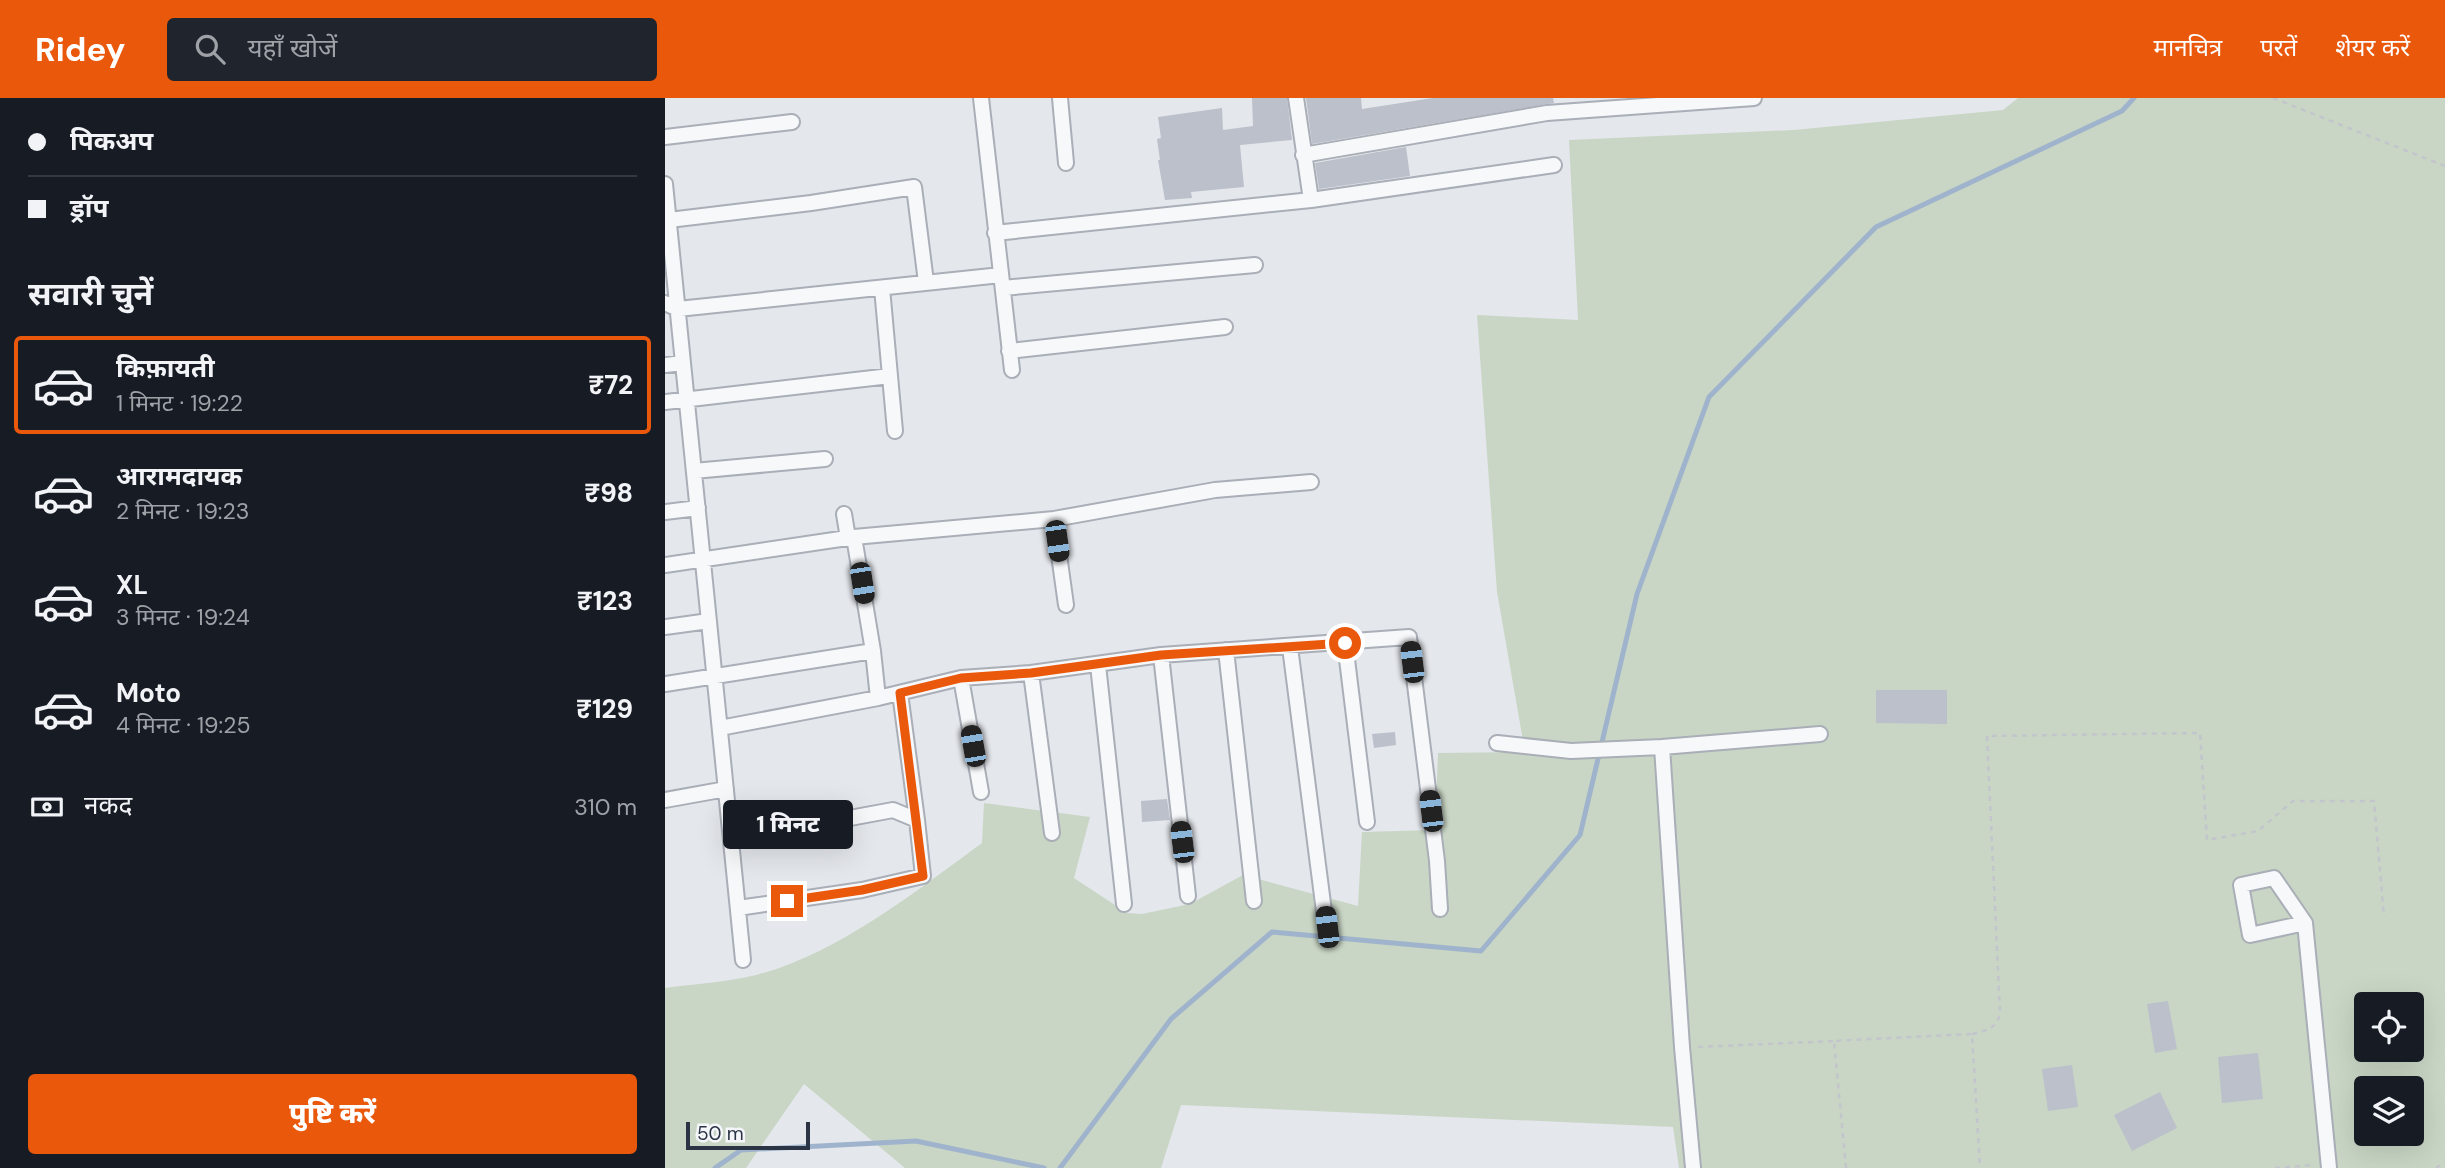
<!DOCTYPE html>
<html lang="hi">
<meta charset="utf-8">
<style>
body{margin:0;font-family:"DM Sans","Noto Sans Devanagari",sans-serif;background:#20242c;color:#f1f3f6;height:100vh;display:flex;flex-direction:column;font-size:26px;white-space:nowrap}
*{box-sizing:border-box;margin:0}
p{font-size:23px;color:#9ea1a6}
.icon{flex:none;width:38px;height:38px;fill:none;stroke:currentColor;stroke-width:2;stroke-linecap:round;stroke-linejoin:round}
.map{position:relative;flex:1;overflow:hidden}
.panel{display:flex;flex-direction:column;background:#171b24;width:665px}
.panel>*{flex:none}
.hud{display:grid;align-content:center;height:154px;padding:0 28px;background:#171b24}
.fabs{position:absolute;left:1689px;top:894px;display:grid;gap:14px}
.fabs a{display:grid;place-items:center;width:70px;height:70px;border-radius:7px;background:#171b24;box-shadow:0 7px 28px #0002;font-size:35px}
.scale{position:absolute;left:21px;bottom:18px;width:124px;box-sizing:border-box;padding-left:7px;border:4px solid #2b3445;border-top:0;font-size:19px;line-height:24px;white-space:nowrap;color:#2b3445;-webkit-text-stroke:5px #f4f6f9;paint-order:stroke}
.end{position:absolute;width:32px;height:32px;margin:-16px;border:9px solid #ea580c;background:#fff;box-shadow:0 0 0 4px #fff}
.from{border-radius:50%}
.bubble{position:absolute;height:49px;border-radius:7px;background:#171b24;box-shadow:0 7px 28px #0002;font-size:23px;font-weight:800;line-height:49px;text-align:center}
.car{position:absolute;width:21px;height:42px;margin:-21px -10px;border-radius:9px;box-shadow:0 0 5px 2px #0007;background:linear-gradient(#222 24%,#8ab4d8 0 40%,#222 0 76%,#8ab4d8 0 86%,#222 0)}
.hud b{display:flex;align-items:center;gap:24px;height:66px;font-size:26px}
.hud b+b{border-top:2px solid #363941}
.hud i{width:18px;height:18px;background:#f1f3f6}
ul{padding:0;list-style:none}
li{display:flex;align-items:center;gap:21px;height:98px;margin:0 14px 10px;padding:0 14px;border:4px solid transparent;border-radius:7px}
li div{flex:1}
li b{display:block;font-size:26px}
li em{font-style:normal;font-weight:800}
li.on{border-color:#ea580c}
li>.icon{width:63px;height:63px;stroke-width:1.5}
h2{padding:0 28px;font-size:32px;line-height:84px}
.pay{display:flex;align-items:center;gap:18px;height:77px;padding:0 28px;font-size:26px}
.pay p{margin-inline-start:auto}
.primary-button{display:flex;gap:14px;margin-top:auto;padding:14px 28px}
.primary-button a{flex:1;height:80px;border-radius:7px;background:#ea580c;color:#fff;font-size:28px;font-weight:800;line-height:80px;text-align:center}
header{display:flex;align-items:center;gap:42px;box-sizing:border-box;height:98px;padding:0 35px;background:#ea580c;color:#fff}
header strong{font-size:33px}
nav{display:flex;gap:38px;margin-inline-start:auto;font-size:24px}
.search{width:490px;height:63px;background:#20242c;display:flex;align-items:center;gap:18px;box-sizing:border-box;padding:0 24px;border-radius:7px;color:#9ea1a6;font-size:26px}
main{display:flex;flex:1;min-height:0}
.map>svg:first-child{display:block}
.green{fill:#c9d6c5;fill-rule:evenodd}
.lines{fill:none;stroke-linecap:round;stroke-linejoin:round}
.stream{stroke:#9fb4cc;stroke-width:5}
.building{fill:#bbc0ca}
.street-casing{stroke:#a9aeb7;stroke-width:18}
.path{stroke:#c2c5cb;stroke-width:2.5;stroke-dasharray:5 5;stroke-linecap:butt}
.street{stroke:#f7f8fa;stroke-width:14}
.route{stroke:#ea580c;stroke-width:9}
</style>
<header>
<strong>Ridey</strong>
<div class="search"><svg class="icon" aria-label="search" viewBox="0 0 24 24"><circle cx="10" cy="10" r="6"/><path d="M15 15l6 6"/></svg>यहाँ खोजें</div>
<nav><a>मानचित्र</a><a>परतें</a><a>शेयर करें</a></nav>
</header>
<main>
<section class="panel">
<div class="hud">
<b><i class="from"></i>पिकअप</b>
<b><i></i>ड्रॉप</b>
</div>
<h2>सवारी चुनें</h2>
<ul>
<li class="on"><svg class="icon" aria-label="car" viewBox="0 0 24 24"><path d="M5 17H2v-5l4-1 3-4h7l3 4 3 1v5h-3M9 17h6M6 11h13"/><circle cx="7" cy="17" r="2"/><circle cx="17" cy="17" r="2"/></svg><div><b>किफ़ायती</b><p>1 मिनट · 19:22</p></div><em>₹72</em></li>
<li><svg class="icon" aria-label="car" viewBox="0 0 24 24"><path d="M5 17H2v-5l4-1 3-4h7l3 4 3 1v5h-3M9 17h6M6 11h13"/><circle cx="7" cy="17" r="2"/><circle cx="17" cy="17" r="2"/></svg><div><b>आरामदायक</b><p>2 मिनट · 19:23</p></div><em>₹98</em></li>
<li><svg class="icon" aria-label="car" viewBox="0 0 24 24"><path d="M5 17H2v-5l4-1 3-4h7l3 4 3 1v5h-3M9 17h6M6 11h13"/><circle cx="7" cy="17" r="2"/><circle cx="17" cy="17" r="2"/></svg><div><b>XL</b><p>3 मिनट · 19:24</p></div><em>₹123</em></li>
<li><svg class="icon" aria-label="car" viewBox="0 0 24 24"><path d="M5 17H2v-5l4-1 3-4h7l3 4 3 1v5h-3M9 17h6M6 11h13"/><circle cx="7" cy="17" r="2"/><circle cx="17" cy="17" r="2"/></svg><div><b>Moto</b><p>4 मिनट · 19:25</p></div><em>₹129</em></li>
</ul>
<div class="pay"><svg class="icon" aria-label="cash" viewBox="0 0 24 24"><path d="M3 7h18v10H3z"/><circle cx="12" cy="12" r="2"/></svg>नकद<p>310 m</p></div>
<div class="primary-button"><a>पुष्टि करें</a></div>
</section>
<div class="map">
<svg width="1780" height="1070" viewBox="0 0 1780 1070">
<rect width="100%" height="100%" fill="#e4e7ec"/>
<path class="green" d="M1353,0H1780V1070H1014L1008,1029L516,1007L496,1070H240L139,986L81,1070H0V890C30,886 61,884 91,877C171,857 251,793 317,745L319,705L425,719L409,780L462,815L477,816L525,806L578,777L693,808L697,734L770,732L773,655L860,654L832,494L812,217L913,222L904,42L1129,32L1338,12ZM1701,906H1746V952H1701ZM1701,990H1746V1036H1701Z"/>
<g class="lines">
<path class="stream" d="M50,1070L76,1052L251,1043L379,1070
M395,1070L506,921L607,834L816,853L915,737L972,496L1044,299L1211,129L1457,13L1469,0"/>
</g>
<path class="building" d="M587,0H622L627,42L575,47L579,89L526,94L527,100L500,102L493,62H495L492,41L496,40L493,19L557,10L558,32L588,28Z
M641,0H696L697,11L768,0H888L889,5L647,46Z
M741,49L745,78L654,91L650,65Z
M1211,592H1282V626L1211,625Z
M730,634L731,647L709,650L707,636Z
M502,701L505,722L477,724L476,703Z
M1503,903L1512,951L1490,955L1482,906Z
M1593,955L1598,1001L1557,1005L1553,959Z
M1407,967L1413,1009L1383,1013L1377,971Z
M1495,994L1512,1030L1467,1053L1449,1017Z"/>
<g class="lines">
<g class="street-casing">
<path id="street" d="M316,0L347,272
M395,0L401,65
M631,0L646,102
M0,39L127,24
M638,57L882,15L1089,0
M0,86L78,862
M4,122L146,105L249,89L261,184
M330,135L646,102L889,67
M217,190L230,333
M338,190L590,167
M0,205L13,211L336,177
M344,253L560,229
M0,267L18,265
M0,304L225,278
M29,373L160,361
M0,414L33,410
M179,416L183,440
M389,421L401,507
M189,439L208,553L213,600
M0,467L189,439L389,421L550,392L646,384
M0,529L44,523
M680,545L702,724
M625,549L661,829
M561,552L589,803
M496,557L523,798
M433,567L459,806
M366,575L387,735
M296,580L316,694
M0,586L208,553
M235,595L252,722
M55,630L213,600L296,580L366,575L496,557L744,539L772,763L775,811
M832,645L906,653L997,649
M0,702L61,691
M66,742L228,712L252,722L258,778L197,792L73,810
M1640,825L1585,837L1576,787L1609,780L1640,825L1664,1070
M1028,1070L1017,949L997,649L1155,636"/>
</g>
<path class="path" d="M1608,0L1780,68
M1307,936C1322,932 1331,931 1335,916L1322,638L1535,635L1542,742L1593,733L1628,703H1709L1719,819
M1033,949L1169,943
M1181,1070L1169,943L1307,936L1315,1070
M1610,1070L1648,1067
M1771,1070L1780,1064"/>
<use href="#street" class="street"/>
</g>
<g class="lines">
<path class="route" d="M122,803L197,792L258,778L235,595L296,580L366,575L496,557L680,545"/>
</g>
</svg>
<div class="fabs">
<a><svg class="icon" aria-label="locate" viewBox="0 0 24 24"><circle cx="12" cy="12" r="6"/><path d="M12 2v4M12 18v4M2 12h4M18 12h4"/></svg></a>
<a><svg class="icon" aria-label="layers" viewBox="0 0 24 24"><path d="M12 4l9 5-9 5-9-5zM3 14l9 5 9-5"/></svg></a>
</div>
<div class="scale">50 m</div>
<i class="end from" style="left:680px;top:545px"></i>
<i class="end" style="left:122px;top:803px"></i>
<div class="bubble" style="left:58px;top:702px;width:130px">1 मिनट</div>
<i class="car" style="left:392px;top:443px;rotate:172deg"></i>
<i class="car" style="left:197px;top:485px;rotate:171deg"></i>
<i class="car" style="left:747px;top:564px;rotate:353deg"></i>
<i class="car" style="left:308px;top:648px;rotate:350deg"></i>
<i class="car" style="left:766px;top:713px;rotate:353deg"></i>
<i class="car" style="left:517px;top:744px;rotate:353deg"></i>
<i class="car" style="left:662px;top:829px;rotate:353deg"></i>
</div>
</main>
